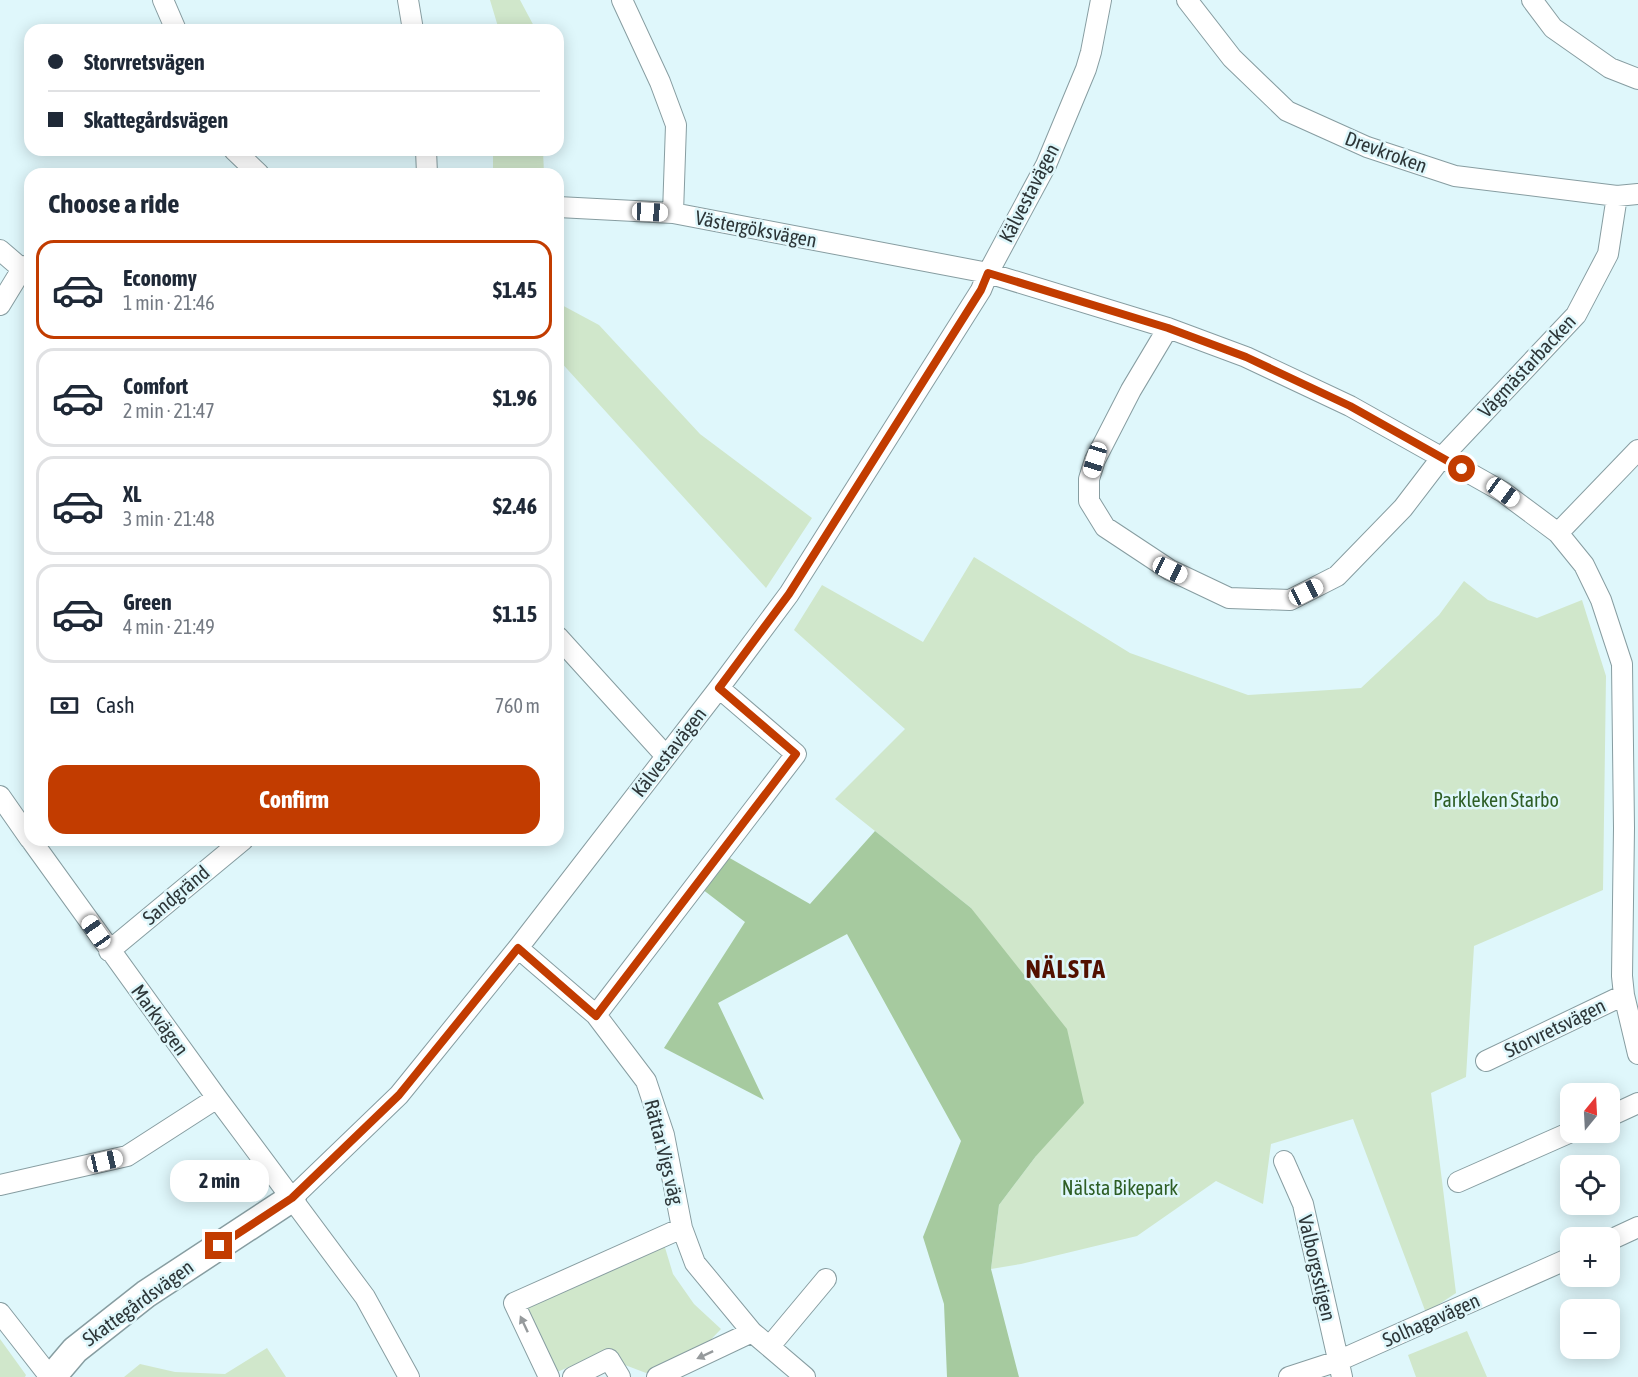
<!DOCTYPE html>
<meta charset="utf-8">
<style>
body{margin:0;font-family:"Asap Condensed",sans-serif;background:#f2f2f3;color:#1f2937;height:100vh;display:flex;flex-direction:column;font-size:22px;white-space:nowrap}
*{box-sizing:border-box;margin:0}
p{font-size:20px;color:#747a83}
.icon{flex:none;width:33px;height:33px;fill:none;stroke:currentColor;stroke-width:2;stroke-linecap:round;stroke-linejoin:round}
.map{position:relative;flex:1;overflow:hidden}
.drawer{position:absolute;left:24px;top:168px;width:540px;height:678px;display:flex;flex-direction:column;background:#fff;border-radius:18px;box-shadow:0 3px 15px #0003}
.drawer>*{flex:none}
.banner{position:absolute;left:24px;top:24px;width:540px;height:132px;border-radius:18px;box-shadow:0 3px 15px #0003;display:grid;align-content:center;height:132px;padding:0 24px;background:#fff}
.needle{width:39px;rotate:18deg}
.fabs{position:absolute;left:1560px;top:1083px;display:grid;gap:12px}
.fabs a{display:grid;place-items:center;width:60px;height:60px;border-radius:12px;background:#fff;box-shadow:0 3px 15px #0003;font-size:30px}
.end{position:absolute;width:27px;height:27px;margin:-14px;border:8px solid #c23c00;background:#fff;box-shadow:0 0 0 3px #fff}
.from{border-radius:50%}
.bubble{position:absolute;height:42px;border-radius:18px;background:#fff;box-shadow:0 3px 15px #0003;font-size:20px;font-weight:700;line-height:42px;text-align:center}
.car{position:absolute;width:18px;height:36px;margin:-18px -9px;border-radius:8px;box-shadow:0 0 4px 2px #0007;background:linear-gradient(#fff 24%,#345 0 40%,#fff 0 76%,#345 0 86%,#fff 0)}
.banner b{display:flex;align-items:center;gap:21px;height:57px;font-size:22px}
.banner b+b{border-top:2px solid #e0e1e3}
.banner i{width:15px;height:15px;background:#1f2937}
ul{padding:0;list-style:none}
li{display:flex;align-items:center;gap:18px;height:99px;margin:0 12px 9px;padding:0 12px;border:3px solid #e0e1e3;border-radius:18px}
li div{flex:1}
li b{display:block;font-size:22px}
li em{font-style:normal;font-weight:700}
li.on{border-color:#c23c00}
li>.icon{width:54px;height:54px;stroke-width:1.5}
h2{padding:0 24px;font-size:27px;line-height:72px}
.pay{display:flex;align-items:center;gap:15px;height:66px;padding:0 24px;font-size:22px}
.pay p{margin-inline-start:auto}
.action{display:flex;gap:12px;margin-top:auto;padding:12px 24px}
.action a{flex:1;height:69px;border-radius:18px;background:#c23c00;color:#fff;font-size:24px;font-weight:700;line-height:69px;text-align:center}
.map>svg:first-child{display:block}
.green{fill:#d0e7cb}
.forest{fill:#a6ca9f}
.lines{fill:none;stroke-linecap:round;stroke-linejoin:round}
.street-casing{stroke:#879da1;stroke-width:22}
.secondary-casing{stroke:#879da1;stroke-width:30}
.street{stroke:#fff;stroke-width:20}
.secondary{stroke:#fff;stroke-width:27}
.oneway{fill:#969a9c}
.route{stroke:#c23c00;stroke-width:8}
.labels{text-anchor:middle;stroke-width:5;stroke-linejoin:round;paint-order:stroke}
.street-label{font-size:20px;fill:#2d3638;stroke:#dff7fb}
.park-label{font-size:20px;fill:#2e5e25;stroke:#dff7fb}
.district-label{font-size:26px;font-weight:bold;letter-spacing:1.5px;fill:#521100;stroke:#dff7fb}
</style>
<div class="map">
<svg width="1638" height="1377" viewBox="0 0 1638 1377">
<rect width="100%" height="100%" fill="#dff7fb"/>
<path class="green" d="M490,0H520L536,30H499Z
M493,150H543L544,174H493Z
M558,303L599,325L700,434L812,518L766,588L558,359Z
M974,557L1130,653L1248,695L1361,688L1439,615L1464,581L1488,600L1537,618L1582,600L1606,676L1603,890L1474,946L1466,1077L1431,1093L1456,1293L1426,1313L1353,1119L1271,1144L1263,1204L1216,1181L1137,1236L1021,1264L991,1269L999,1205L1036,1156L971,908L835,799L905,729L794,630L822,585L923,642Z
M663,1241L673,1274L694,1304L721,1329L699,1352L667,1368L646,1373L625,1365L608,1350L555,1373L522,1306Z
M1467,1331L1487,1377H1416L1408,1355Z
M0,1339L26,1375L25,1377H0Z
M267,1348L286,1377H124L140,1364L175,1372L225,1374Z"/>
<path class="forest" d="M875,831L971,908L1067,1029L1084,1103L1036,1156L999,1205L991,1269L1019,1377H947L944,1304L923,1237L961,1141L847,934L718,1003L764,1100L664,1048L745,922L702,889L728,857L810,904Z"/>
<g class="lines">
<g class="street-casing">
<path id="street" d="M163,0L176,30
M408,0L413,30
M622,0L660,82L676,125L673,213L988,273L1168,328L1246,357L1350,406L1503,492L1558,533L1584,565L1601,600L1622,664L1624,828L1622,976L1624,995L1638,1054
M1187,0L1232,58L1287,111L1367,147L1455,176L1617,196L1638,194
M1532,0L1553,28L1610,68L1638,79
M234,150L259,174
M426,150L427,174
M558,207L673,213
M0,250L22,269
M0,305L22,269L30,264
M1168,328L1131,390L1095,460L1089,479V501L1105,527L1170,570L1229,598L1290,600L1337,576L1403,508L1442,457L1576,315L1608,254L1617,196
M1558,533L1638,450
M558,637L665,755
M0,796L30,839
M31,840L217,1098L365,1297L409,1377
M518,948L596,1015L646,1081L664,1135L682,1228L695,1263L752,1332L805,1377
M109,951L243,840
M596,1015L796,754L719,688
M1486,1061L1624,995
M1610,1116L1638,1103
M1284,1161L1303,1204L1342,1377
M1458,1182L1571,1132
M0,1185L127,1156L217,1098
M292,1198L399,1095L518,948L719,688L789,594L981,290L988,273L1046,165L1086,69L1091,52L1101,0
M1610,1240L1638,1227
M0,1313L50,1377
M770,1346L826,1279
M549,1377L514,1303L682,1228
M573,1377L609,1359L620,1377
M657,1377L752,1332
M1289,1377L1338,1361L1570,1258"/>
</g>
<g class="secondary-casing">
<path id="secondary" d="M52,1377L75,1350L146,1294L292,1198"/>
</g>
<use href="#street" class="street"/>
<use href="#secondary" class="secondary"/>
</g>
<defs><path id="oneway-solid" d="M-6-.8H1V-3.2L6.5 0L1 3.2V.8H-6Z" transform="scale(1.5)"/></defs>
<g class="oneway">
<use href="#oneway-solid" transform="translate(524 1324) rotate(-115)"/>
<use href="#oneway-solid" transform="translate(705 1355) rotate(155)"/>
</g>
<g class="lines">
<path class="route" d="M219,1246L292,1198L399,1095L518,948L596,1016L796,754L719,688L789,594L981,290L988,273L1168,328L1246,357L1350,406L1462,469"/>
</g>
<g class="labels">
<g class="street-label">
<text transform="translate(1386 152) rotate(20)" y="7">Drevkroken</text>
<text transform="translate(1029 193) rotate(-63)" y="7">Kälvestavägen</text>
<text transform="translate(756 229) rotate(11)" y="7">Västergöksvägen</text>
<text transform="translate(1527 366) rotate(-47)" y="7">Vägmästarbacken</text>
<text transform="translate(669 752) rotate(-52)" y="7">Kälvestavägen</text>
<text transform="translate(176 895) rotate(-40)" y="7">Sandgränd</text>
<text transform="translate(160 1020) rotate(54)" y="7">Markvägen</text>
<text transform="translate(1555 1028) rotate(-26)" y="7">Storvretsvägen</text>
<text transform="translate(664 1152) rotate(76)" y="7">Rättar Vigs väg</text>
<text transform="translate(1317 1268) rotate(77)" y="7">Valborgsstigen</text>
<text transform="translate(138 1303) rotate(-36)" y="7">Skattegårdsvägen</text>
<text transform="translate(1431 1320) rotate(-24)" y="7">Solhagavägen</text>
</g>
<g class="park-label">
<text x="1496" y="807">Parkleken Starbo</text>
<text x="1120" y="1195">Nälsta Bikepark</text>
</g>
<g class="district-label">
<text x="1066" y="978">NÄLSTA</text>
</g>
</g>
</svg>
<div class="fabs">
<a><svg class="needle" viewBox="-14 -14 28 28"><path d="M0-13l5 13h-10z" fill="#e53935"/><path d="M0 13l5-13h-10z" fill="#747a83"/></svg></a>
<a><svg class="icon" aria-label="locate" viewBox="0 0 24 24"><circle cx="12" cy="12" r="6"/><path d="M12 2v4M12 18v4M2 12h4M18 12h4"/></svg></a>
<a>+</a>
<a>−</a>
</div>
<i class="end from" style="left:1462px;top:469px"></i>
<i class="end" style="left:219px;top:1246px"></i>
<div class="bubble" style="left:170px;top:1160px;width:99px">2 min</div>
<i class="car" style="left:650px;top:212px;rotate:93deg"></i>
<i class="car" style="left:1095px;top:460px;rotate:197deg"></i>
<i class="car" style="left:1503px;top:492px;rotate:126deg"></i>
<i class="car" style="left:1170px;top:570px;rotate:115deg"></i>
<i class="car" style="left:1306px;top:592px;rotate:63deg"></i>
<i class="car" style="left:96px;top:932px;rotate:325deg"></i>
<i class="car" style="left:105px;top:1161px;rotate:77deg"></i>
<div class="banner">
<b><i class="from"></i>Storvretsvägen</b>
<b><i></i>Skattegårdsvägen</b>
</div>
<section class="drawer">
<h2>Choose a ride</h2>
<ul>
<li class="on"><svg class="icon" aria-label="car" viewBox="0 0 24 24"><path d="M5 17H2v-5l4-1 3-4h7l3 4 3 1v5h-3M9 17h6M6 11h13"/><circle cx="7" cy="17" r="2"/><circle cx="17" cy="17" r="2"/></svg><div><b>Economy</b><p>1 min · 21:46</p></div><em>$1.45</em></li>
<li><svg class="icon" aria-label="car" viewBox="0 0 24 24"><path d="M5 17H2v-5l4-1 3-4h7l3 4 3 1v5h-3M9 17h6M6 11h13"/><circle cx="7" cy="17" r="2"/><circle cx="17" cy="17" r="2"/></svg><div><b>Comfort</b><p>2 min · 21:47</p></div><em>$1.96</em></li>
<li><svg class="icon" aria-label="car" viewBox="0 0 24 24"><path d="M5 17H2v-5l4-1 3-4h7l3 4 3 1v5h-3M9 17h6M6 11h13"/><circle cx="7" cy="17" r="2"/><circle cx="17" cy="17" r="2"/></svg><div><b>XL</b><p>3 min · 21:48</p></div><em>$2.46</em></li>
<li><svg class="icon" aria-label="car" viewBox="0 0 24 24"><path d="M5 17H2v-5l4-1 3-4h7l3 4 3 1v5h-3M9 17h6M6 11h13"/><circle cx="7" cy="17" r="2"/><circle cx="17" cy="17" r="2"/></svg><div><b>Green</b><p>4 min · 21:49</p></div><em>$1.15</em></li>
</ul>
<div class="pay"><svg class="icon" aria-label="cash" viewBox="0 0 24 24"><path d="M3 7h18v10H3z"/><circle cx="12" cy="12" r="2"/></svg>Cash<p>760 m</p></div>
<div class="action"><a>Confirm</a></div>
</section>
</div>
